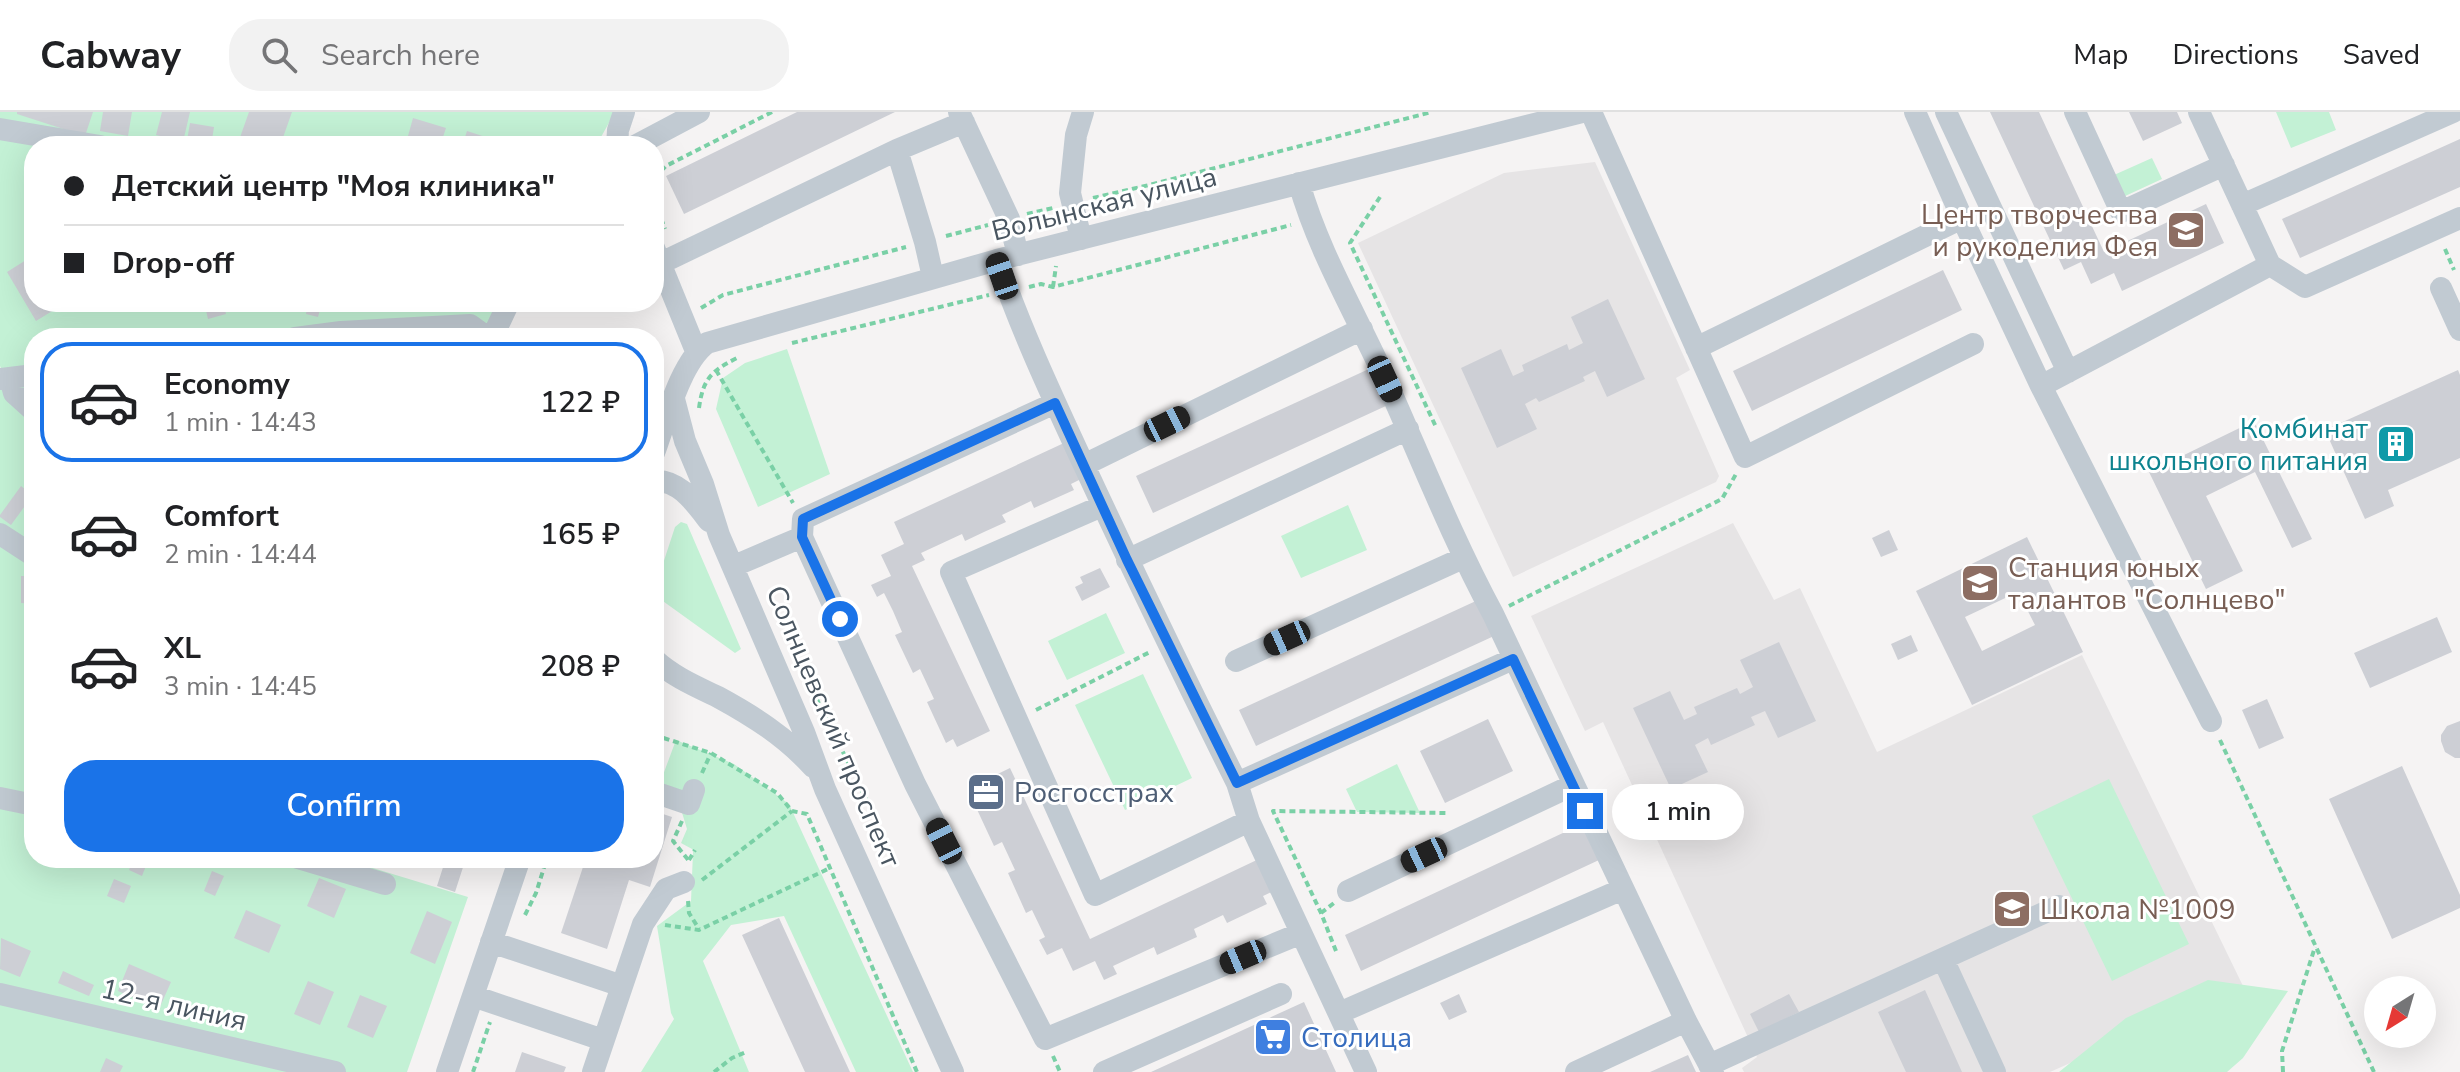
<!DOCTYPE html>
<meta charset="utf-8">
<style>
body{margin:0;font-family:"Nunito Sans",sans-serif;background:#f2f2f2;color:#202124;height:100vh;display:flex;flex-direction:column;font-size:30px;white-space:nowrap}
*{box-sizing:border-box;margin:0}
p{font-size:26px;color:#757577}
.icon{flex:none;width:44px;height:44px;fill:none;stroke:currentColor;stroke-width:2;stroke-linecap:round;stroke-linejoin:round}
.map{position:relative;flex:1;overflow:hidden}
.side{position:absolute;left:24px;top:216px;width:640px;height:540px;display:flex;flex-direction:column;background:#fff;border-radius:32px;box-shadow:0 8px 32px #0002}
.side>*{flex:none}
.guide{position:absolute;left:24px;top:24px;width:640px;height:176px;border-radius:32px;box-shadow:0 8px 32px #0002;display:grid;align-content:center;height:176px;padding:0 40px;background:#fff}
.needle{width:52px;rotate:217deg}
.controls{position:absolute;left:2364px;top:864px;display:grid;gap:16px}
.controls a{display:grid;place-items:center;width:72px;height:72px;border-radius:50%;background:#fff;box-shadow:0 8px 32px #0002;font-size:40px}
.end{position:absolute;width:36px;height:36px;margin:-18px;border:10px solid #1a73e8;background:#fff;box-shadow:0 0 0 4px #fff}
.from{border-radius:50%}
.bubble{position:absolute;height:56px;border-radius:28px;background:#fff;box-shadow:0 8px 32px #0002;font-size:26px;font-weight:600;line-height:56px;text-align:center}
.car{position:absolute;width:24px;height:48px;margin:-24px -12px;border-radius:10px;box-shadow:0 0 6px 2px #0007;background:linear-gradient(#222 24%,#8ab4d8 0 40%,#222 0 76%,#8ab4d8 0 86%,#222 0)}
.guide b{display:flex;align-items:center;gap:28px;height:76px;font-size:30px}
.guide b+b{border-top:2px solid #e0e0e0}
.guide i{width:20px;height:20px;background:#202124}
ul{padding:14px 0 0;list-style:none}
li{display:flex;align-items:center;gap:24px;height:120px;margin:0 16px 12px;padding:0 24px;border:4px solid transparent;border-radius:32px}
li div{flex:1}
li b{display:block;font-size:30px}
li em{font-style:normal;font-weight:600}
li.selected{border-color:#1a73e8}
li>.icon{width:72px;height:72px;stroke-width:1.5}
.cta{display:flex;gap:16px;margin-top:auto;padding:16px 40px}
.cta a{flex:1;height:92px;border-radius:32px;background:#1a73e8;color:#fff;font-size:32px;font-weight:600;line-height:92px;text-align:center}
header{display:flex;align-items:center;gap:48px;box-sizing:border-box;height:112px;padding:0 40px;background:#fff;border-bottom:2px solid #e0e0e0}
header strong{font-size:38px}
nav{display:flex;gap:44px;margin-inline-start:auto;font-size:28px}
.search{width:560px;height:72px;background:#f2f2f2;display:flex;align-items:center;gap:20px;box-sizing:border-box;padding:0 28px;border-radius:32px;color:#757577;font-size:30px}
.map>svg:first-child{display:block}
.education{fill:#e6e4e5}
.green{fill:#c3f1d5}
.building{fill:#cdcfd5;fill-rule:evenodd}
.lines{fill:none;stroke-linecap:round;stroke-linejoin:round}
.path{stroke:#7ad0a6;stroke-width:4;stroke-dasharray:6 4;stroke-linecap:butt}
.minor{stroke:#c1cad2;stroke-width:22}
.route{stroke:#1a73e8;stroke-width:10}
.labels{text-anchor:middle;stroke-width:6;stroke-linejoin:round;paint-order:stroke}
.street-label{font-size:28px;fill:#4a5661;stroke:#fff}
.education-label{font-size:28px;fill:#785e54;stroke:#fff;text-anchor:start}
.culture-label{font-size:28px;fill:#0d838f;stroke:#fff;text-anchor:end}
.service-label{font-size:28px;fill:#4e5e75;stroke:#fff;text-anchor:start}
.shop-label{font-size:28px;fill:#366cbe;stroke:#fff;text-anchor:start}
</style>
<header>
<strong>Cabway</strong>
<div class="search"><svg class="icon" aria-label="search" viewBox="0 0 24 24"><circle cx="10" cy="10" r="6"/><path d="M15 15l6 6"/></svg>Search here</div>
<nav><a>Map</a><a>Directions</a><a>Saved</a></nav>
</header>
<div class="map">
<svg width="2460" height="960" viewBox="0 0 2460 960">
<rect width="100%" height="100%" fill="#f5f3f3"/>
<path class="education" d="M1595,50L1690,258L1676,266L1719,364L1716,370L1513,465L1358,131L1504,61Z
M1733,411L1774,488L1800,476L1877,640L2082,543L2243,874L2050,960H1744L1742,956L1757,945L1603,610L1585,619L1531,504Z"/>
<path class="green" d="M0,0H615L596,34H34V190H510L490,226H34V746H340L468,785L407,960H0V268L5,266L0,254Z
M2276,0H2329L2336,18L2291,36Z
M2152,46L2162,67L2123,85L2114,63Z
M787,237L830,362L758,395L716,297L723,266L745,251Z
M1348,393L1367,438L1301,466L1281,424Z
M681,410L687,412L741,537L735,541L660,487L657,479V470L675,415Z
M1106,501L1125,541L1067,568L1048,529Z
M1143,562L1192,666L1125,698L1075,593Z
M676,628L734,652L789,692L913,960H856L784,804L731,813L703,849L749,960H641L674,907L671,901L657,814L691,789L693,740L692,737L681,731L687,717L680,694L657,679Z
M1397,652L1420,701L1357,700L1346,677Z
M2109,667L2189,832L2112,869L2032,704Z
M2208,868L2288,879L2243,946L2227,960H2059L2126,906Z"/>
<path class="building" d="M17,0H93L85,24L17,2Z
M103,0H132L128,24L100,19Z
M162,0H190L183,30L156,23Z
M249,0H292L280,34H249L238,31Z
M797,0H895L684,102L666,64Z
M1990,0H2039L2104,140L2206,92L2224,131L2122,179L2114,161L2091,172L2081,150L2064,158Z
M2129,0H2177L2182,11L2143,29Z
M413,6L446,16L440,34L408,24Z
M190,11L214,15L211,34H186Z
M467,19L495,28L493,34H462Z
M2460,27V75L2300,146L2282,107Z
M34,143V190H67L36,209L7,160Z
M1943,158L1962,198L1752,299L1733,259Z
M1608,187L1645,267L1607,285L1595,259L1583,265L1585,269L1539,290L1536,286L1525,292L1537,317L1497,336L1461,256L1501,237L1513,264L1524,259L1522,253L1567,232L1569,238L1583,231L1571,205Z
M204,190H223L226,202L208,207Z
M308,190H322L318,205L306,202Z
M1371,256L1388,293L1153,401L1136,364Z
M2458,258L2460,263V346L2388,378L2394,394L2365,407L2325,318Z
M2254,309L2312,427L2292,436L2255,360L2206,384L2243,459L2206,477L2149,360Z
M1064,331L1081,367L1071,372L1074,378L1034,396L1031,389L1002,403L1006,410L984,420L965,429L962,422L921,441L925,448L912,454L990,619L957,635L953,627L946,631L927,590L934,587L920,557L913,561L895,523L902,520L893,499L884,481L877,485L871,473L891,464L881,443L904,432L894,410Z
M21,374L33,383L11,413L0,405V403Z
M1889,418L1898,438L1881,445L1872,426Z
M2027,425L2083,540L1972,593L1916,479ZM2018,480L2035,513L1982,539L1965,505Z
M1100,456L1110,475L1082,489L1075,475L1083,471L1080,465Z
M21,464H34V492L21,491Z
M1478,488L1494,524L1256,634L1239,598Z
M2437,505L2452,540L2370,576L2354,541Z
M1911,523L1918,539L1898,548L1891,532Z
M1779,530L1816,609L1778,626L1765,599L1751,605L1755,613L1711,633L1708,626L1695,633L1708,660L1671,677L1633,596L1670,579L1684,608L1697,602L1694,595L1737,576L1740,582L1753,575L1740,548Z
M2267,587L2284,626L2259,637L2242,598Z
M1488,607L1513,659L1445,691L1420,639Z
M2460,609V646H2455L2445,640L2441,629V623L2447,614Z
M2402,654L2460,783V796L2392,827L2329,687Z
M1010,656L1090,827L1261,746L1276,778L1263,784L1267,792L1227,811L1223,803L1194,817L1197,825L1157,843L1154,835L1113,854L1117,862L1104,868L1095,849L1073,859L1062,836L1047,843L1039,828L1045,825L1032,798L1026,801L1008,761L1015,758L1002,730L994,734L974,691L982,688L975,673Z
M654,699L672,705L650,775L629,768L607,837L561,821L584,752L567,746H654Z
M1582,712L1599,748L1361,859L1345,823Z
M134,746H149L142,764L129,758Z
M446,746H466L455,780L437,774Z
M212,759L224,764L215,784L204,779Z
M319,766L346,777L334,806L307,794Z
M114,767L131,774L124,791L107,784Z
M246,798L281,813L269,841L234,826Z
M427,799L452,810L435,852L410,841Z
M779,806L850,960H805L742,823Z
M1,826L31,839L20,865L0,857Z
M129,852L171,870L159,897L118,879Z
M63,859L94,873L89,884L58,871Z
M308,869L334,880L320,913L294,902Z
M1925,878L1962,960H1906L1878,900Z
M1459,882L1467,900L1449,908L1440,891Z
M1789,882L1799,900L1759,920L1750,902Z
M360,883L387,894L373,926L347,915Z
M1304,890L1336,960H1151Z
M522,940L566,955L564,960H515Z
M1688,943L1696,960H1650Z
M106,946L123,954L120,960H100Z"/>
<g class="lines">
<path class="path" d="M654,66L666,54L772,0
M1380,85L1350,131L1436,315
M1093,86L1149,73L1432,0
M654,88L665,117
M1027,102L1053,96
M946,124L988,113
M2445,137L2454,158
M1029,175L1041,172L1053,175L1291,113
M1053,175L1056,154
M701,196L723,183L906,135
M792,231L989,183
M716,258L793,391
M699,296C703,267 711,259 737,246
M1509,494L1722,387L1736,362
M803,559L869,693
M1036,598L1150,540
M654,623L711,641L777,681L792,699L807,702L917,960
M2220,628L2374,960
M702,661L711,641
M682,709L673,729L689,749
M689,748L695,738
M702,768L792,699
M688,789L689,801L699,817
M1321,801L1334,791
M525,803L536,781L547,746
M665,813L699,818L830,756
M1336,839L1321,801L1273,699L1448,701
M1053,944L1060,960
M473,960L490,910
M714,960L732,946L746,940
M2283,960L2282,939L2315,835"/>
<path class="minor" d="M959,0L1009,107L1018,143
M1591,0L1745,345L1973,232
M1915,0L1962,106L2041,274L2270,153L2199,0
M1946,0L2068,260
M2075,0L2121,100L2224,53
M0,17L100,34
M617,34L618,18L624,0
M635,34L699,0
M897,38L925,130L933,165
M1299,71C1318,138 1354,199 1383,262C1419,342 1451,424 1493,502L1686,909L1713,960
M2242,93L2453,0
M1081,127L1070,81L1076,23L1083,0
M654,136L696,239
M997,148C1021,218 1052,284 1083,351C1133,459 1184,565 1237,671L1249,709L1366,960
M661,151L897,38L964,10
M2270,153L2305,175L2460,106
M2441,176L2460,218
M295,226L341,220L470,213L488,226
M492,226L509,190
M1696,236L1962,106
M10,266L14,281L34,299
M0,267L34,263
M2041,274L2211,609
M674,287L685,329L703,372L719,423L804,620L825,677L953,960
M1055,291L803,407L802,425L915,672L1045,927L1299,822
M654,341C666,309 680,251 707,231L997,148L1582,0
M1084,353L1362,217
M654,369C679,367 695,391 709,409
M1102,394L951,460L1095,783L1249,709
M0,422L34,444
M1127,448L1408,317
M734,454L802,425
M654,547C672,564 695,574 718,585C753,604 786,625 813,655
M1236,549L1463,446
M1237,671L1513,547
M654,680L689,692L694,678
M0,686L34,693
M298,746L385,772
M1348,779L1573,673
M491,830L622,874
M1943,847L1995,960
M0,882L335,960
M473,884L603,928
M1339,901L1623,777
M1709,953L2059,794
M447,960L520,746
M593,960L643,812L666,777L684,770
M1104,960L1281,882
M1576,960L1686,909"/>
</g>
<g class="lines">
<path class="route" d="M840,507L802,425L803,407L1055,291L1127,448L1237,671L1513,547L1585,699"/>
</g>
<defs>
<g id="school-square" transform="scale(2)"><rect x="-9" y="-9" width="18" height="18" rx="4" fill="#8d6e63" stroke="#fff"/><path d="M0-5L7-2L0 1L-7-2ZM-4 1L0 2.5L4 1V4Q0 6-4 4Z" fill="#fff"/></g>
<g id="building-square" transform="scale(2)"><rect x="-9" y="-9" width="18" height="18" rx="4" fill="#0f9aa8" stroke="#fff"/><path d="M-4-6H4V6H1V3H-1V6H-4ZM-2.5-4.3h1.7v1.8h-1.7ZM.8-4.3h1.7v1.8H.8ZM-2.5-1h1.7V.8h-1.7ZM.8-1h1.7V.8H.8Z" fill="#fff"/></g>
<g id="office-square" transform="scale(2)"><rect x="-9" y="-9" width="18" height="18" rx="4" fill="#5c6f8a" stroke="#fff"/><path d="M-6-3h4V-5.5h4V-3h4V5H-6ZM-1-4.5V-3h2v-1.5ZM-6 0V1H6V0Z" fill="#fff"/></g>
<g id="supermarket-square" transform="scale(2)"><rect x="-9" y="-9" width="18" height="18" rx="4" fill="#3f7fe0" stroke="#fff"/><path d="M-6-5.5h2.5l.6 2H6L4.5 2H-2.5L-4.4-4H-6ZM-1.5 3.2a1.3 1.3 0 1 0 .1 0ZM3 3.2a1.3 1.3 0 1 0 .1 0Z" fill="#fff"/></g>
</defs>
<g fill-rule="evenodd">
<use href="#school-square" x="2186" y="118"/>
<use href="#building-square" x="2396" y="332"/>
<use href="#school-square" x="1980" y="471"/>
<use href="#office-square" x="986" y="680"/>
<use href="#school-square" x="2012" y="797"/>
<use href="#supermarket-square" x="1273" y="925"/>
</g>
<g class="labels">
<g class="street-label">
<text transform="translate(1104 91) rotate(-14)" y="10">Волынская улица</text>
<text transform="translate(834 614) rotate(67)" y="10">Солнцевский проспект</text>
<text transform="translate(174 892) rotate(13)" y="10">12-я линия</text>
</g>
<g class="education-label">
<text x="2158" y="112" text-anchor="end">Центр творчества<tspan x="2158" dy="32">и рукоделия Фея</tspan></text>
<text x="2008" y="465">Станция юных<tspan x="2008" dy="32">талантов "Солнцево"</tspan></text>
<text x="2040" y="807">Школа №1009</text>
</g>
<g class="culture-label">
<text x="2368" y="326">Комбинат<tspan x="2368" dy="32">школьного питания</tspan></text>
</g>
<g class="service-label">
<text x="1014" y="690">Росгосстрах</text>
</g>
<g class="shop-label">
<text x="1301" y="935">Столица</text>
</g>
</g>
</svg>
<div class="controls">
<a><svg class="needle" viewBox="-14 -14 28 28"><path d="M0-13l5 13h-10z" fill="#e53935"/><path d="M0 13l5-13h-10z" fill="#757577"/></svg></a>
</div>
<i class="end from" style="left:840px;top:507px"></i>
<i class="end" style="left:1585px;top:699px"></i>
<div class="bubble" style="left:1612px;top:672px;width:132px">1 min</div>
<i class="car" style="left:1002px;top:164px;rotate:341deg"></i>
<i class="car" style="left:1385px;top:267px;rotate:155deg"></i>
<i class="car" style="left:1167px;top:312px;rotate:64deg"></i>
<i class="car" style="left:1287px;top:526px;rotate:246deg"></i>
<i class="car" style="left:944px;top:729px;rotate:333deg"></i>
<i class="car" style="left:1424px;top:743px;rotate:245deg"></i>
<i class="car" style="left:1243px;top:845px;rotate:247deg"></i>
<div class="guide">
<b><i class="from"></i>Детский центр &quot;Моя клиника&quot;</b>
<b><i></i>Drop-off</b>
</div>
<section class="side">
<ul>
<li class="selected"><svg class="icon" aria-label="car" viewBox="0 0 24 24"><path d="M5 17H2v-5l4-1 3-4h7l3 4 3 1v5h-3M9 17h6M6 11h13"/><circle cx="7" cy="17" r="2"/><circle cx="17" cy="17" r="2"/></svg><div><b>Economy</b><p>1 min · 14:43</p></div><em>122 ₽</em></li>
<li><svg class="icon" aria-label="car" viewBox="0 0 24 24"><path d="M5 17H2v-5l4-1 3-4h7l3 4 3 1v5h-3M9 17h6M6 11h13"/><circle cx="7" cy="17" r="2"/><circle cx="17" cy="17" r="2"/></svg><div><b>Comfort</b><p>2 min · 14:44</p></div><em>165 ₽</em></li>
<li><svg class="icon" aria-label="car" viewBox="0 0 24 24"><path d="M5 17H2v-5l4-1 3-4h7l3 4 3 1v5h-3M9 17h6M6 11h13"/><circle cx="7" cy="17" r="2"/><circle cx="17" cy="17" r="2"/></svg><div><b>XL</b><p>3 min · 14:45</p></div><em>208 ₽</em></li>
</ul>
<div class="cta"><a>Confirm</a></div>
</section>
</div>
